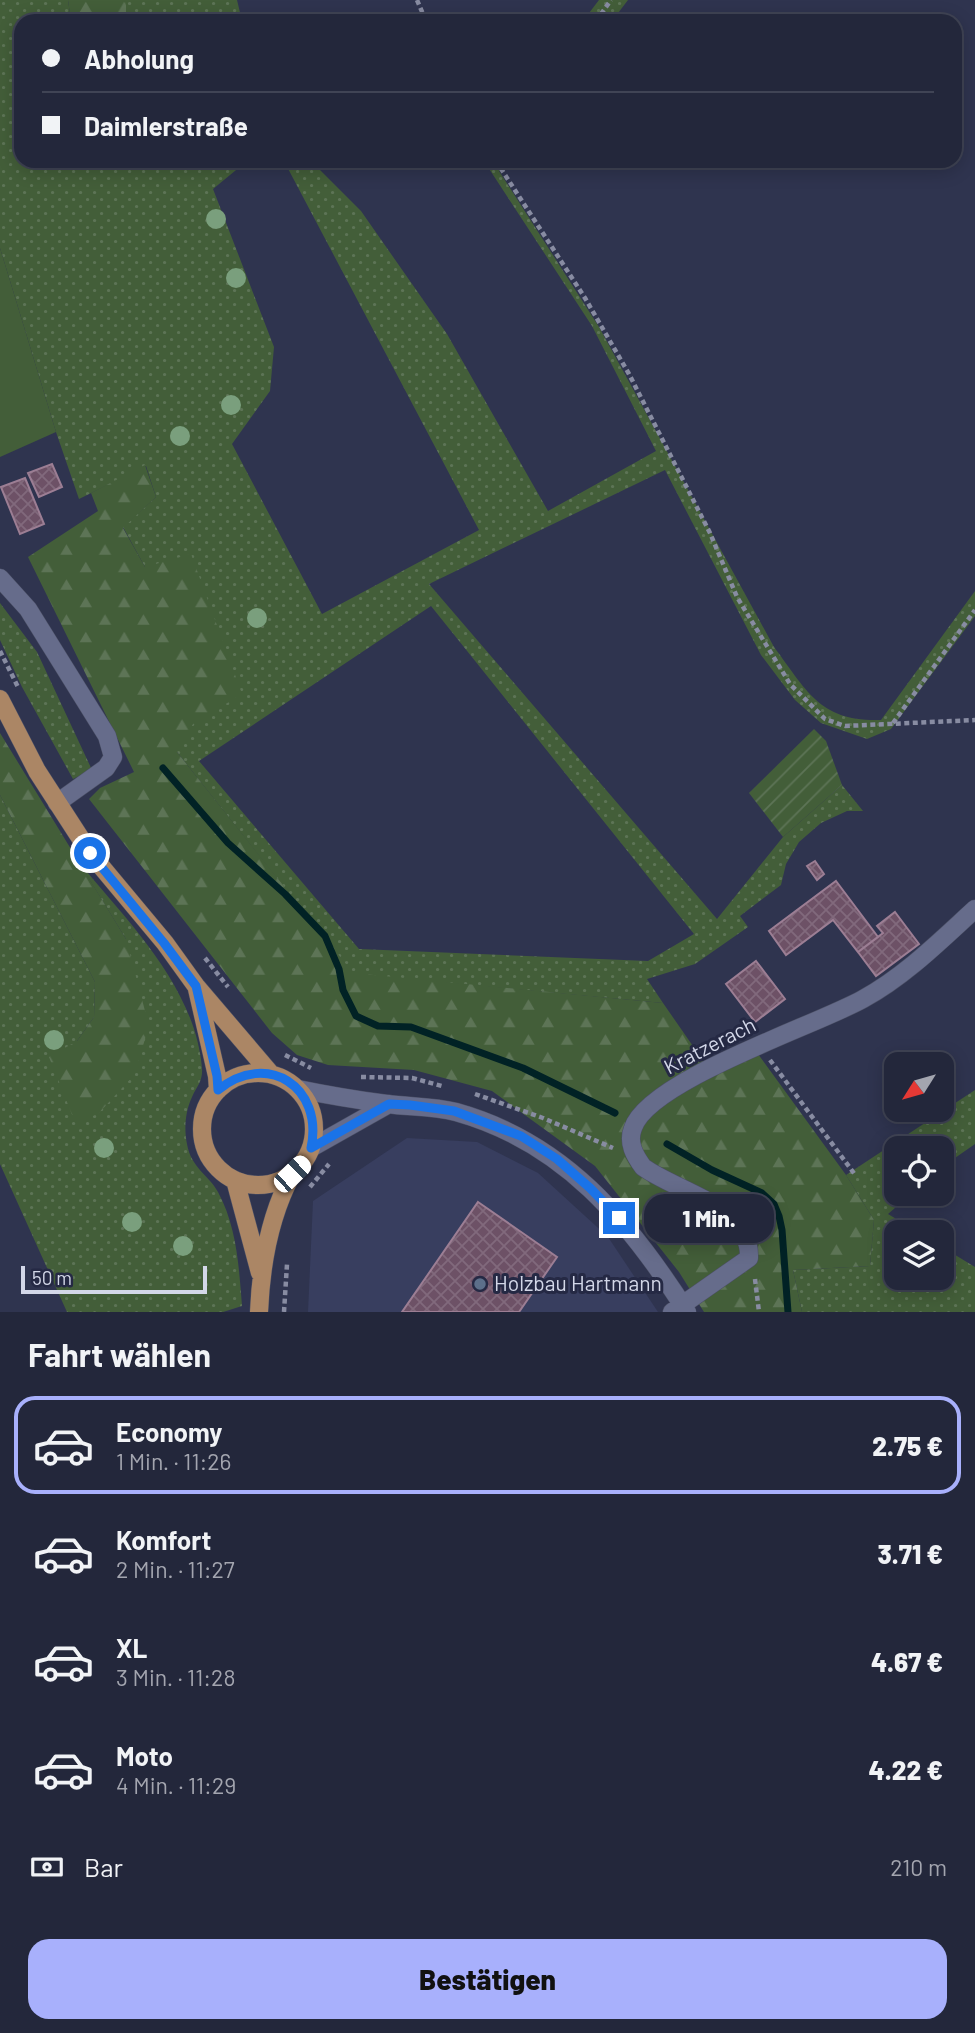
<!DOCTYPE html>
<html lang="de">
<meta charset="utf-8">
<style>
body{margin:0;font-family:Barlow,sans-serif;background:#2b2f42;color:#f1f3f6;height:100vh;display:flex;flex-direction:column;font-size:26px;white-space:nowrap}
*{box-sizing:border-box;margin:0}
p{font-size:23px;color:#a3a5af}
.icon{flex:none;width:38px;height:38px;fill:none;stroke:currentColor;stroke-width:2;stroke-linecap:round;stroke-linejoin:round}
.map{position:relative;height:1312px;overflow:hidden}
.sheet{display:flex;flex-direction:column;background:#23273b;flex:1}
.sheet>*{flex:none}
.guide{position:absolute;left:14px;top:14px;width:948px;height:154px;border-radius:21px;box-shadow:0 4px 18px #0003,0 0 0 2px #404455;display:grid;align-content:center;height:154px;padding:0 28px;background:#23273b}
.needle{width:46px;rotate:233deg}
.controls{position:absolute;left:884px;top:1052px;display:grid;gap:14px}
.controls a{display:grid;place-items:center;width:70px;height:70px;border-radius:14px;background:#23273b;box-shadow:0 4px 18px #0003,0 0 0 2px #404455;font-size:35px}
.scale{position:absolute;left:21px;bottom:18px;width:186px;box-sizing:border-box;padding-left:7px;border:4px solid #d3d7e8;border-top:0;font-size:19px;line-height:24px;white-space:nowrap;color:#d3d7e8;-webkit-text-stroke:5px #252944;paint-order:stroke}
.end{position:absolute;width:32px;height:32px;margin:-16px;border:9px solid #1a73e8;background:#fff;box-shadow:0 0 0 4px #fff}
.from{border-radius:50%}
.bubble{position:absolute;height:49px;border-radius:21px;background:#23273b;box-shadow:0 4px 18px #0003,0 0 0 2px #404455;font-size:23px;font-weight:800;line-height:49px;text-align:center}
.car{position:absolute;width:21px;height:42px;margin:-21px -10px;border-radius:9px;box-shadow:0 0 5px 2px #0007;background:linear-gradient(#fff 24%,#345 0 40%,#fff 0 76%,#345 0 86%,#fff 0)}
.guide b{display:flex;align-items:center;gap:24px;height:66px;font-size:26px}
.guide b+b{border-top:2px solid #404455}
.guide i{width:18px;height:18px;background:#f1f3f6}
ul{padding:0;list-style:none}
li{display:flex;align-items:center;gap:21px;height:98px;margin:0 14px 10px;padding:0 14px;border:4px solid transparent;border-radius:21px}
li div{flex:1}
li b{display:block;font-size:26px}
li em{font-style:normal;font-weight:800}
li.current{border-color:#a8b0fc}
li>.icon{width:63px;height:63px;stroke-width:1.5}
h2{padding:0 28px;font-size:32px;line-height:84px}
.pay{display:flex;align-items:center;gap:18px;height:77px;padding:0 28px;font-size:26px}
.pay p{margin-inline-start:auto}
.primary-button{display:flex;gap:14px;margin-top:auto;padding:14px 28px}
.primary-button a{flex:1;height:80px;border-radius:21px;background:#a8b0fc;color:#111;font-size:28px;font-weight:800;line-height:80px;text-align:center}
.map>svg:first-child{display:block}
.built{fill:#383e5f}
.grass{fill:url(#grass-dots);fill-rule:evenodd}
.forest{fill:url(#forest-firs)}
.park{fill:#435e39}
.garden{fill:url(#garden-furrows)}
.lines{fill:none;stroke-linecap:round;stroke-linejoin:round}
.stream{stroke:#012225;stroke-width:7}
.building{fill:url(#building-cross-hatch);stroke:#9c7e94;stroke-width:2}
.minor-casing{stroke:#4c5066;stroke-width:19}
.major-casing{stroke:#4c5066;stroke-width:19}
.path{stroke:#888ca2;stroke-width:4.5;stroke-dasharray:5 3.5;stroke-linecap:butt}
.minor{stroke:#666c8b;stroke-width:18}
.major{stroke:#ab8665;stroke-width:18}
.tree{fill:#7a9f7d}
.route{stroke:#1a73e8;stroke-width:9}
.service-dot{fill:#5c6f8a;stroke:#252944;stroke-width:2.5}
.labels{text-anchor:middle;stroke-width:6;stroke-linejoin:round;paint-order:stroke}
.street-label{font-size:21px;fill:#d3d7e8;stroke:#252944}
.poi-label{font-size:21px;fill:#d3d7e8;stroke:#252944;text-anchor:start}
</style>
<div class="map">
<svg width="975" height="1312" viewBox="0 0 975 1312">
<defs>
<pattern id="grass-dots" width="8" height="8" patternUnits="userSpaceOnUse" patternTransform="scale(1.75)"><rect width="8" height="8" fill="#435e39"/><path d="M2 2h.1M6 6h.1" fill="none" stroke="#5d7456" stroke-width="1.8" stroke-linecap="round"/></pattern>
<pattern id="forest-firs" width="22" height="20" patternUnits="userSpaceOnUse" patternTransform="scale(1.75)"><rect width="22" height="20" fill="#435e39"/><path d="M5 1l3.5 6h-7zM16 11l3.5 6h-7z" fill="#5d7456"/></pattern>
<pattern id="garden-furrows" width="10" height="10" patternUnits="userSpaceOnUse" patternTransform="scale(1.75)"><rect width="10" height="10" fill="#435e39"/><path d="M-1 1l2-2M0 10L10 0M9 11l2-2" fill="none" stroke="#5d7456"/></pattern>
<pattern id="building-cross-hatch" width="8" height="8" patternUnits="userSpaceOnUse" patternTransform="scale(1.75)"><rect width="8" height="8" fill="#6d5166"/><path d="M0 0l8 8M0 8l8-8" fill="none" stroke="#81697c"/></pattern>
</defs>
<rect width="100%" height="100%" fill="#2f344f"/>
<path class="built" d="M407,1138L477,1142L538,1173L608,1237L658,1312H308L313,1201Z"/>
<path class="grass" d="M0,0H68L71,21H21V161H247L213,189L274,347L270,391L232,444L322,614L479,530L284,161H311L361,211L447,334L548,511L656,451L592,326L484,161H506L499,171L599,327L774,647C807,691 820,722 881,720L975,591V616L891,729L867,739L821,723L795,700L761,655L665,470L429,584L717,919L783,837L842,785L863,811H847L821,823L799,842L786,864L781,885L740,916L748,927L695,964L647,979L663,1003L353,974L177,752L145,567L123,527L156,497L146,466L79,499L56,432L0,248ZM431,606L694,934L648,961L359,949L199,761Z
M126,0H237L242,21H126Z
M599,0H628L612,21H583Z
M0,603L37,652L92,770L73,779L22,687L0,640Z
M0,795L95,982L94,1017L77,1041L75,1121L126,939L78,861C127,921 195,986 202,1068C203,1081 197,1086 192,1097C185,1112 184,1129 187,1144C191,1168 209,1175 218,1192C237,1227 239,1268 242,1306L223,1312H67L0,1164Z
M975,1090V1144L942,1167V1148H896V1194H911L888,1214L918,1232H896V1278H942V1247L975,1267V1312H802L793,1270L870,1266L874,1220L846,1175Z"/>
<path class="forest" d="M68,0H126V21H71Z
M145,465L156,497L123,528L145,567L191,554L242,694L193,724L177,752L353,973L663,1003L713,1075L758,1054L846,1175L874,1220L870,1266L793,1270L802,1312H704L679,1272L595,1166L492,1091L414,1070L328,1065L297,1055L272,1033L89,799L100,788L134,772L28,557L98,511L91,493Z
M0,733L126,939L149,1026L134,1075L98,1114L75,1122L49,1057L77,1041L94,1017L95,982L0,795Z"/>
<path class="park" d="M0,248L56,432L0,457Z"/>
<path class="garden" d="M814,729L826,741L842,785L783,837L749,793Z"/>
<g class="lines">
<path class="stream" d="M163,768L228,843L285,894L325,936L339,969L343,990L356,1016L378,1026L411,1027L523,1068L615,1113
M667,1144L712,1170L762,1193L774,1204L779,1216L782,1230L788,1312"/>
</g>
<path class="building" d="M52,464L62,487L39,497L28,473Z
M25,478L44,524L20,534L1,487Z
M815,861L824,874L817,880L807,866Z
M836,881L878,937L858,952L833,920L786,955L769,931Z
M895,912L919,944L876,976L858,952L883,933L877,926Z
M756,961L785,999L755,1022L726,984Z
M478,1202L557,1257L519,1312H402Z"/>
<g class="lines">
<g class="minor-casing">
<path id="minor" d="M0,578L28,609L107,736L113,757L106,768L57,803
M298,1089C327,1095 357,1100 387,1104C410,1107 433,1106 456,1112C564,1142 629,1221 687,1312
M311,1148L389,1104
M672,1312L749,1258C751,1206 679,1193 643,1167C635,1156 627,1143 633,1128C649,1080 817,1025 863,999C905,976 940,941 975,909"/>
</g>
<g class="major-casing">
<path id="major" d="M0,699L37,771L90,853L165,943L196,986L271,1074
M197,989L217,1076L218,1090
M202 1129a56 56 0 1 1 112 0a56 56 0 1 1-112 0Z
M235,1180L260,1273
M259,1312C261,1264 269,1217 292,1174"/>
</g>
<path class="path" d="M417,0L426,21
M596,21L611,0
M496,161L585,298L629,374L710,533L737,597L790,684L825,719L845,726L975,720
M0,651L18,687
M893,723L975,610
M205,958L228,987
M285,1055L311,1068
M770,1060L856,1176
M361,1077L412,1078L442,1086
M475,1094L543,1118L613,1148
M310,1187L329,1164
M755,1279L759,1312
M284,1312L287,1264"/>
<use href="#minor" class="minor"/>
<use href="#major" class="major"/>
</g>
<g class="tree">
<circle cx="216" cy="219" r="10"/>
<circle cx="236" cy="278" r="10"/>
<circle cx="231" cy="405" r="10"/>
<circle cx="180" cy="436" r="10"/>
<circle cx="257" cy="618" r="10"/>
<circle cx="54" cy="1040" r="10"/>
<circle cx="104" cy="1148" r="10"/>
<circle cx="132" cy="1222" r="10"/>
<circle cx="183" cy="1246" r="10"/>
</g>
<g class="lines">
<path class="route" d="M90,853L164,943L196,986L217,1076L218,1090C267,1050 324,1087 311,1148L389,1104L410,1105L454,1111L521,1136L557,1159L590,1188L619,1218"/>
</g>
<circle class="service-dot" cx="480" cy="1284" r="7"/>
<g class="labels">
<g class="street-label">
<text transform="translate(710 1046) rotate(-27)" y="7">Kratzerach</text>
</g>
<g class="poi-label">
<text x="494" y="1291">Holzbau Hartmann</text>
</g>
</g>
</svg>
<div class="controls">
<a><svg class="needle" viewBox="-14 -14 28 28"><path d="M0-13l5 13h-10z" fill="#e53935"/><path d="M0 13l5-13h-10z" fill="#a3a5af"/></svg></a>
<a><svg class="icon" aria-label="locate" viewBox="0 0 24 24"><circle cx="12" cy="12" r="6"/><path d="M12 2v4M12 18v4M2 12h4M18 12h4"/></svg></a>
<a><svg class="icon" aria-label="layers" viewBox="0 0 24 24"><path d="M12 4l9 5-9 5-9-5zM3 14l9 5 9-5"/></svg></a>
</div>
<div class="scale">50 m</div>
<i class="end from" style="left:90px;top:853px"></i>
<i class="end" style="left:619px;top:1218px"></i>
<div class="bubble" style="left:644px;top:1194px;width:130px">1 Min.</div>
<i class="car" style="left:292px;top:1174px;rotate:46deg"></i>
<div class="guide">
<b><i class="from"></i>Abholung</b>
<b><i></i>Daimlerstraße</b>
</div>
</div>
<section class="sheet">
<h2>Fahrt wählen</h2>
<ul>
<li class="current"><svg class="icon" aria-label="car" viewBox="0 0 24 24"><path d="M5 17H2v-5l4-1 3-4h7l3 4 3 1v5h-3M9 17h6M6 11h13"/><circle cx="7" cy="17" r="2"/><circle cx="17" cy="17" r="2"/></svg><div><b>Economy</b><p>1 Min. · 11:26</p></div><em>2.75 €</em></li>
<li><svg class="icon" aria-label="car" viewBox="0 0 24 24"><path d="M5 17H2v-5l4-1 3-4h7l3 4 3 1v5h-3M9 17h6M6 11h13"/><circle cx="7" cy="17" r="2"/><circle cx="17" cy="17" r="2"/></svg><div><b>Komfort</b><p>2 Min. · 11:27</p></div><em>3.71 €</em></li>
<li><svg class="icon" aria-label="car" viewBox="0 0 24 24"><path d="M5 17H2v-5l4-1 3-4h7l3 4 3 1v5h-3M9 17h6M6 11h13"/><circle cx="7" cy="17" r="2"/><circle cx="17" cy="17" r="2"/></svg><div><b>XL</b><p>3 Min. · 11:28</p></div><em>4.67 €</em></li>
<li><svg class="icon" aria-label="car" viewBox="0 0 24 24"><path d="M5 17H2v-5l4-1 3-4h7l3 4 3 1v5h-3M9 17h6M6 11h13"/><circle cx="7" cy="17" r="2"/><circle cx="17" cy="17" r="2"/></svg><div><b>Moto</b><p>4 Min. · 11:29</p></div><em>4.22 €</em></li>
</ul>
<div class="pay"><svg class="icon" aria-label="cash" viewBox="0 0 24 24"><path d="M3 7h18v10H3z"/><circle cx="12" cy="12" r="2"/></svg>Bar<p>210 m</p></div>
<div class="primary-button"><a>Bestätigen</a></div>
</section>
